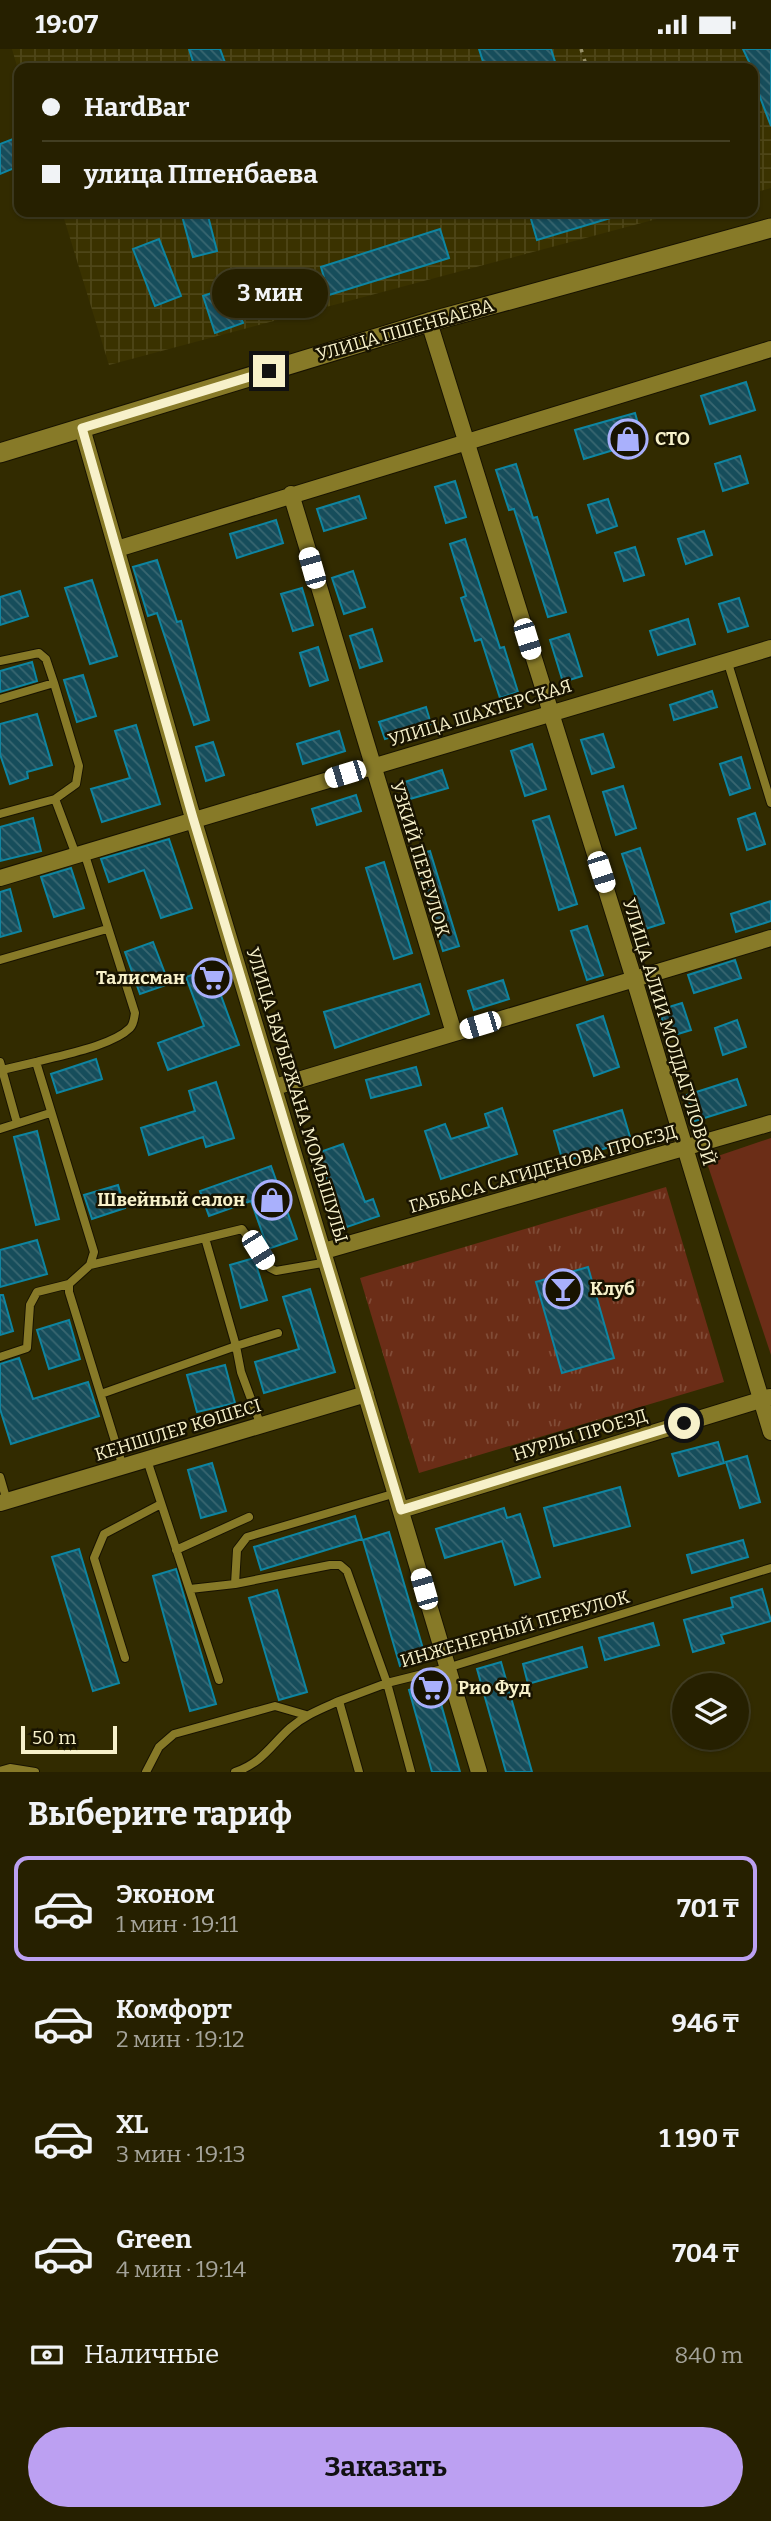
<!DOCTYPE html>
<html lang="ru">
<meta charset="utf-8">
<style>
body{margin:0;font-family:Bitter,serif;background:#322d0f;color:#f1f3f6;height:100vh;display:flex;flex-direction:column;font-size:26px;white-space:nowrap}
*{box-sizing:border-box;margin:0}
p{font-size:23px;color:#a4a399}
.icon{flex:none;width:38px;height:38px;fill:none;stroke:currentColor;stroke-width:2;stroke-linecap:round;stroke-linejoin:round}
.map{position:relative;height:1723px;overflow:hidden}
.side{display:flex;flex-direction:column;background:#262000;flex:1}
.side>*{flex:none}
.banner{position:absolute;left:14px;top:14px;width:744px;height:154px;border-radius:14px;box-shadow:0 2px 5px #0004,0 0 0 2px #423e22;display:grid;align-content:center;height:154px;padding:0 28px;background:#262000}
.buttons{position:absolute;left:672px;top:1624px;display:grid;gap:14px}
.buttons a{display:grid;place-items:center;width:77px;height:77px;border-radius:50%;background:#262000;box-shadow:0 2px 5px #0004,0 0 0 2px #423e22;font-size:35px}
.scale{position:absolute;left:21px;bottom:18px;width:96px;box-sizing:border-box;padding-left:7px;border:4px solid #f7f1ca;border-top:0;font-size:19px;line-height:24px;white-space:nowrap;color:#f7f1ca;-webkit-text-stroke:5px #181300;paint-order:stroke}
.end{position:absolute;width:32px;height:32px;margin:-16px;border:9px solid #f7f1ca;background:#111;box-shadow:0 0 0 4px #111}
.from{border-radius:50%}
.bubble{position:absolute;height:49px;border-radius:24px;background:#262000;box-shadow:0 2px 5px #0004,0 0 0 2px #423e22;font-size:23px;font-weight:700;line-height:49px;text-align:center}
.car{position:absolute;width:21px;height:42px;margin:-21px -10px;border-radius:9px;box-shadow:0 0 5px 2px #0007;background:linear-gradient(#fff 24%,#345 0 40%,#fff 0 76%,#345 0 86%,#fff 0)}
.banner b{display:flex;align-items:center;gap:24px;height:66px;font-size:26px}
.banner b+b{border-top:2px solid #423e22}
.banner i{width:18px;height:18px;background:#f1f3f6}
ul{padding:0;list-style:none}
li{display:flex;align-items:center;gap:21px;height:105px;margin:0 14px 10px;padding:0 14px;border:4px solid transparent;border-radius:14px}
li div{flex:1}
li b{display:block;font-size:26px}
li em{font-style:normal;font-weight:700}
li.current{border-color:#bca0f2}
li>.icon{width:63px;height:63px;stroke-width:1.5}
h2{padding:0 28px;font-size:32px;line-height:84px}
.pay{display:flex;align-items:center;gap:18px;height:77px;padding:0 28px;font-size:26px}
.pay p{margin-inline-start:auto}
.primary-button{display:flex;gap:14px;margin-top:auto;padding:14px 28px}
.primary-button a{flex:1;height:80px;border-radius:42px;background:#bca0f2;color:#111;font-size:28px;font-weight:700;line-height:80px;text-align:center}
.status{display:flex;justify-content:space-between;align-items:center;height:49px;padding:0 35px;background:#262000;direction:ltr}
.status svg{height:19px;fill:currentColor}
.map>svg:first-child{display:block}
.industrial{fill:url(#industrial-grid)}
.grass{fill:url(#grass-tufts)}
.green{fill:#6b2d17}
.building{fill:url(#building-back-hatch);stroke:#0e85a1;stroke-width:2}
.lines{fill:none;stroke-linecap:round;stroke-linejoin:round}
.service-casing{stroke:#181300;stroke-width:10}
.minor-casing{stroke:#181300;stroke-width:18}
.tertiary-casing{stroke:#181300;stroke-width:21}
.service{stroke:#877a28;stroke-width:8}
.minor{stroke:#877a28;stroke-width:16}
.tertiary{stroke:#877a28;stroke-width:19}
.rail{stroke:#989168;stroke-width:3.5;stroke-dasharray:3.5 7;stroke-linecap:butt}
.route{stroke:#f7f1ca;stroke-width:9}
.labels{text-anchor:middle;stroke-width:5;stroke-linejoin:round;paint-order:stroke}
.street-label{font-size:18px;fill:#f7f1ca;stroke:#181300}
.poi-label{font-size:18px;font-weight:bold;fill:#f7f1ca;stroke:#181300;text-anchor:start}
</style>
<div class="status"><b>19:07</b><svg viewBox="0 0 49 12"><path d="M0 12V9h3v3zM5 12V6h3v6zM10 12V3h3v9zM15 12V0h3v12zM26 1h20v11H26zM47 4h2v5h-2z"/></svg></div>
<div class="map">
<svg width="771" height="1723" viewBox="0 0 771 1723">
<defs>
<pattern id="industrial-grid" width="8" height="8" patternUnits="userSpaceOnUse" patternTransform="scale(1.75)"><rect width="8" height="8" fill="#3a3200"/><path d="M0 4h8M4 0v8" fill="none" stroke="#4e4618"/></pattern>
<pattern id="grass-tufts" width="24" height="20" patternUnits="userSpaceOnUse" patternTransform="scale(1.75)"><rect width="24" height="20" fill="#6b2d17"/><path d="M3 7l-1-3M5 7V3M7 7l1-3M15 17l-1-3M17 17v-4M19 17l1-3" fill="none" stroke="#814c37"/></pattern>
<pattern id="building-back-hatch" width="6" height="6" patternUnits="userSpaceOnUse" patternTransform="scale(1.75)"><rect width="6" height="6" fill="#164d5b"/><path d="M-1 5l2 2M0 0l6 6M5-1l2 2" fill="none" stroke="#396771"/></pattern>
</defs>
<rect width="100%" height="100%" fill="#322b00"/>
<path class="industrial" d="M12,0H771V139L753,144L752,19H19V24Z
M62,163H683L109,316Z"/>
<path class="grass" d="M666,1138L724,1333L419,1424L360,1229Z"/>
<path class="green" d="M771,1089V1306L706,1111Z"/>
<path class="building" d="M189,0H220L227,19H195Z
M479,0H551L557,19H485Z
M743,0H771V77L752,27V19Z
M13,90L19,106V117L0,125V95Z
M181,163H207L217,202L193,208Z
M529,163H624V165L537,191Z
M440,180L449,209L329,246L321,218Z
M159,190L181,247L155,257L133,200Z
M230,238L243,274L215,284L203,247Z
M746,333L755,361L710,375L701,347Z
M635,364L643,392L584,410L575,381Z
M740,407L748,434L723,442L715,415Z
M516,415L533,469L537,468L566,563L548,568L514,460L509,461L496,421Z
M455,432L466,468L446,474L435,438Z
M359,447L366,469L324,482L317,460Z
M608,450L617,477L597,484L588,456Z
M276,471L283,494L237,509L230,485Z
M704,482L712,506L686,515L678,490Z
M465,490L500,599L504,598L518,643L500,649L481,590L475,592L461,549L466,547L450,495Z
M635,498L644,526L624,532L615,504Z
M157,511L177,573L181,572L209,671L194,676L157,564L148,567L133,518Z
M353,522L365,558L344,565L332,529Z
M92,531L117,607L90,615L65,539Z
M302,539L313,576L293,582L281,545Z
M20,542L28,567L0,576V548Z
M739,549L748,577L728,583L719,555Z
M688,570L695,595L658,606L650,582Z
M372,580L382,612L360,619L350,587Z
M569,585L582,627L563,633L550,591Z
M318,598L328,631L310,637L300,604Z
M32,613L37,632L0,643V622Z
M83,626L96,667L77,673L64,631Z
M712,642L717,658L674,671L670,656Z
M426,658L431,675L385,690L379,673Z
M37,665L52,716L27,723L28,729L10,735L0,705V675Z
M136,676L160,755L102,773L91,740L130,729L115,682Z
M339,682L345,702L303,715L297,695Z
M603,685L614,718L592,725L581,691Z
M213,693L224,726L206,732L196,698Z
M532,695L546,740L525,747L511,702Z
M741,708L750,739L730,746L720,715Z
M442,721L448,739L410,750L405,733Z
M623,737L636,779L616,786L603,743Z
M356,746L361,762L317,776L312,760Z
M755,764L765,795L747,801L738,770Z
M549,767L577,855L559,861L533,772Z
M33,769L41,802L0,812V778Z
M169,790L192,859L161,869L144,821L109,833L101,810Z
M640,799L664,874L639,882L632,862L640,860L622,805Z
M430,802L459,897L443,902L414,807Z
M384,813L412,904L394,910L366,819Z
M71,819L84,859L54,868L41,828Z
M10,840L21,882L0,888V843Z
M771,852V872L736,883L731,865Z
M587,877L603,926L587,931L571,882Z
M153,893L169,935L140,945L125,903Z
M735,911L741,929L694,944L688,926Z
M211,919L239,996L168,1021L158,994L204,977L186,928Z
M503,931L509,950L474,961L468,942Z
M420,935L429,965L335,999L324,963Z
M682,954L691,981L668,988L659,961Z
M603,967L619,1018L594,1027L577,976Z
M737,971L746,998L723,1006L715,979Z
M96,1010L102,1030L57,1044L51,1025Z
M416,1018L421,1036L371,1049L366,1031Z
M737,1030L746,1056L695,1072L687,1046Z
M216,1033L234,1089L206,1098L203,1088L149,1106L141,1079L195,1062L189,1042Z
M502,1059L517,1105L441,1130L425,1082L445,1075L451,1090L489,1078L485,1065Z
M622,1061L631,1091L563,1113L554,1082Z
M37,1082L59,1170L36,1176L14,1088Z
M343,1095L365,1153L373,1150L379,1167L341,1180L335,1163L339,1162L317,1104Z
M271,1117L297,1190L268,1200L251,1152L209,1167L200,1142Z
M118,1136L125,1159L92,1170L84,1146Z
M37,1191L47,1225L0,1238V1201Z
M254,1209L267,1251L241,1259L230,1216Z
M588,1218L614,1309L562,1324L536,1233Z
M310,1240L335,1323L264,1344L255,1313L299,1300L283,1248Z
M0,1246H3L13,1282L0,1286Z
M69,1271L80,1310L49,1320L37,1281Z
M19,1309L33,1350L88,1333L99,1367L11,1395L0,1360V1315Z
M225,1316L235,1354L197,1363L187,1326Z
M718,1393L724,1414L679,1427L672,1405Z
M747,1407L760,1453L740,1459L726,1413Z
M212,1414L226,1462L201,1469L188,1421Z
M620,1438L630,1477L554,1497L544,1459Z
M504,1459L507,1469L520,1465L540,1528L515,1536L502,1492L445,1509L436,1480Z
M355,1467L362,1490L261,1521L254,1498Z
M389,1483L426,1610L400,1617L363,1491Z
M743,1491L748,1508L692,1524L687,1506Z
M79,1500L119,1634L93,1642L52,1508Z
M176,1520L216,1655L190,1662L153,1527Z
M762,1540L771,1572L721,1586L724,1594L693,1603L684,1571L733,1558L731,1549Z
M277,1541L307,1643L279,1651L249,1549Z
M653,1574L659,1596L605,1611L599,1589Z
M582,1598L587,1618L528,1635L523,1615Z
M501,1613L532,1723H506L477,1620Z
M435,1633L460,1723H432L409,1641Z"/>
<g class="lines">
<g class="service-casing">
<path id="service" d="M727,611L771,754
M0,612L39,604L46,610L54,634
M0,650L54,634L79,717L76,735L55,750L0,765
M55,750L76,806
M84,803L135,964C134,969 134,975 130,979C112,997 61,1006 36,1013L94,1203L90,1216L69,1235V1243L123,1418
M0,911L107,880
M0,1013L17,1074
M2,1021L36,1013
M0,1080L50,1064
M205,1189L242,1180L270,1219L276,1222L328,1213
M90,1216L205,1189L236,1297L101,1345
M0,1308L27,1299L30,1256L37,1243L69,1235
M261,1377L241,1323L236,1297L278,1284
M147,1411L219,1631
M0,1428L7,1452
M176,1501L249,1468
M235,1535L330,1516H340L347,1522L387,1634L411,1723
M190,1540L235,1535L237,1501L247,1488L396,1444
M125,1609L94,1509L104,1485L161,1455
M0,1722L10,1719L35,1723
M146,1723L159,1698L174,1685L275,1657L306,1666
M235,1723C262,1714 271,1696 290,1679C305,1666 321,1660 339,1652
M359,1723L339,1652L387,1634L447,1619L771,1519"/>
</g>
<g class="minor-casing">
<path id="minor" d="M429,273L634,930L771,1383
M82,379L193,769L479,1723
M291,445L454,984
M117,500L771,300
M0,829L771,599
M275,1038L771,889
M324,1202L771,1074
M0,1454L366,1345
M401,1461L770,1348"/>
</g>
<g class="tertiary-casing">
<path id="tertiary" d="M0,404L429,273L771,179"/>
</g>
<use href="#service" class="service"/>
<use href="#minor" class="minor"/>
<use href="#tertiary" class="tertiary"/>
<path class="rail" d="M581,0L587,19"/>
</g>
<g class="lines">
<path class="route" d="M269,322L82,379L193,769L401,1461L684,1374"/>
</g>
<defs>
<g id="shop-ring" transform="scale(2.0125)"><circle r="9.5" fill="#181300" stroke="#a9b0fc" stroke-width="1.5"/><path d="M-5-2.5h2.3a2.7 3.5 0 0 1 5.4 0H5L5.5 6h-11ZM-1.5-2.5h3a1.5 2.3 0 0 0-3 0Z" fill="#a9b0fc"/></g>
<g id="supermarket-ring" transform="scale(2.0125)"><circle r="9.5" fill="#181300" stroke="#a9b0fc" stroke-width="1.5"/><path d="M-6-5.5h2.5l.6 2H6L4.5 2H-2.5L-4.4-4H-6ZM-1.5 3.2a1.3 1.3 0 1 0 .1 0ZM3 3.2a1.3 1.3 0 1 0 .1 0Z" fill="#a9b0fc"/></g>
<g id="bar-ring" transform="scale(2.0125)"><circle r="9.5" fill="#181300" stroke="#a9b0fc" stroke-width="1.5"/><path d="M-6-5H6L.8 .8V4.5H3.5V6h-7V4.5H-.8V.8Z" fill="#a9b0fc"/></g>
</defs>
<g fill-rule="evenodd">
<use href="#shop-ring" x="628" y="390"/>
<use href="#supermarket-ring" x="212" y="929"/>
<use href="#shop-ring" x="272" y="1151"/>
<use href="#bar-ring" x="563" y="1240"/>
<use href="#supermarket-ring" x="431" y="1639"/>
</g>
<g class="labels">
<g class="street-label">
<text transform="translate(405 281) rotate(-16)" y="6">УЛИЦА ПШЕНБАЕВА</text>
<text transform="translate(480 664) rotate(-17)" y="6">УЛИЦА ШАХТЕРСКАЯ</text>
<text transform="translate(420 810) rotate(73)" y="6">УЗКИЙ ПЕРЕУЛОК</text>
<text transform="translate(669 983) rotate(73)" y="6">УЛИЦА АЛИИ МОЛДАГУЛОВОЙ</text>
<text transform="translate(297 1046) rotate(73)" y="6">УЛИЦА БАУЫРЖАНА МОМЫШУЛЫ</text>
<text transform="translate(543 1120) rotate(-16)" y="6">ГАББАСА САГИДЕНОВА ПРОЕЗД</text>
<text transform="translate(178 1381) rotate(-17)" y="6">КЕНШІЛЕР КӨШЕСІ</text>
<text transform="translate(580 1386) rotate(-17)" y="6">НУРЛЫ ПРОЕЗД</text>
<text transform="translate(515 1580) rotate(-16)" y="6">ИНЖЕНЕРНЫЙ ПЕРЕУЛОК</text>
</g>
<g class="poi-label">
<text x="655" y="396">СТО</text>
<text x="185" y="935" text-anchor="end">Талисман</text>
<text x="245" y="1157" text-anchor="end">Швейный салон</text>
<text x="590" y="1246">Клуб</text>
<text x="458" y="1645">Рио Фуд</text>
</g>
</g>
</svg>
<div class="buttons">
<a><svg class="icon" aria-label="layers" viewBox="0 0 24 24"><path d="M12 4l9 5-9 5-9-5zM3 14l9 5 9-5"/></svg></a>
</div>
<div class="scale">50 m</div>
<i class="end from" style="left:684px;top:1374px"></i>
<i class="end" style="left:269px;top:322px"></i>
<div class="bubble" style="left:212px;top:220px;width:116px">3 мин</div>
<i class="car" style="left:312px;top:519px;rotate:344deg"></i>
<i class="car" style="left:527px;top:590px;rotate:163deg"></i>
<i class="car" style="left:345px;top:725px;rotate:253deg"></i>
<i class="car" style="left:601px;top:823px;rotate:162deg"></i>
<i class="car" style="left:480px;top:976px;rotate:253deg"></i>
<i class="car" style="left:258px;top:1201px;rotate:148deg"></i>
<i class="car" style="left:424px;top:1540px;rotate:344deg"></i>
<div class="banner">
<b><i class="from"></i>HardBar</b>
<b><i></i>улица Пшенбаева</b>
</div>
</div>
<section class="side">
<h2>Выберите тариф</h2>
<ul>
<li class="current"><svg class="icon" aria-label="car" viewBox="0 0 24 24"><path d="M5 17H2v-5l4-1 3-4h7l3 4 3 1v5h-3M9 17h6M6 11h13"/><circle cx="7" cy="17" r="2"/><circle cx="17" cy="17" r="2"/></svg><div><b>Эконом</b><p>1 мин · 19:11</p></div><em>701 ₸</em></li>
<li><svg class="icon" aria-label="car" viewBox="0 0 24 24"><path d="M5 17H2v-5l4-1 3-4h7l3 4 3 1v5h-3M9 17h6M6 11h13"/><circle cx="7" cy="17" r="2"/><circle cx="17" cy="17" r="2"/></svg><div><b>Комфорт</b><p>2 мин · 19:12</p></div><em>946 ₸</em></li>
<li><svg class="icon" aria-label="car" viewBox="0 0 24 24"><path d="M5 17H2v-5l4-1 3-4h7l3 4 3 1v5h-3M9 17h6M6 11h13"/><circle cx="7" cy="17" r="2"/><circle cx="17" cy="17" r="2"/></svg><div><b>XL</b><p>3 мин · 19:13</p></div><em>1 190 ₸</em></li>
<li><svg class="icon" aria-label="car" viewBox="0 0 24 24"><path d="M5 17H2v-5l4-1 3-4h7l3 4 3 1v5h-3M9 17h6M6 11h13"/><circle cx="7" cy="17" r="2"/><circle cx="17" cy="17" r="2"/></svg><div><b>Green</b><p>4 мин · 19:14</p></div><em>704 ₸</em></li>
</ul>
<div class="pay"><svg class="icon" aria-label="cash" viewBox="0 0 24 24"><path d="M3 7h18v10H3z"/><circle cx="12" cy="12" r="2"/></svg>Наличные<p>840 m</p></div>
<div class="primary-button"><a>Заказать</a></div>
</section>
